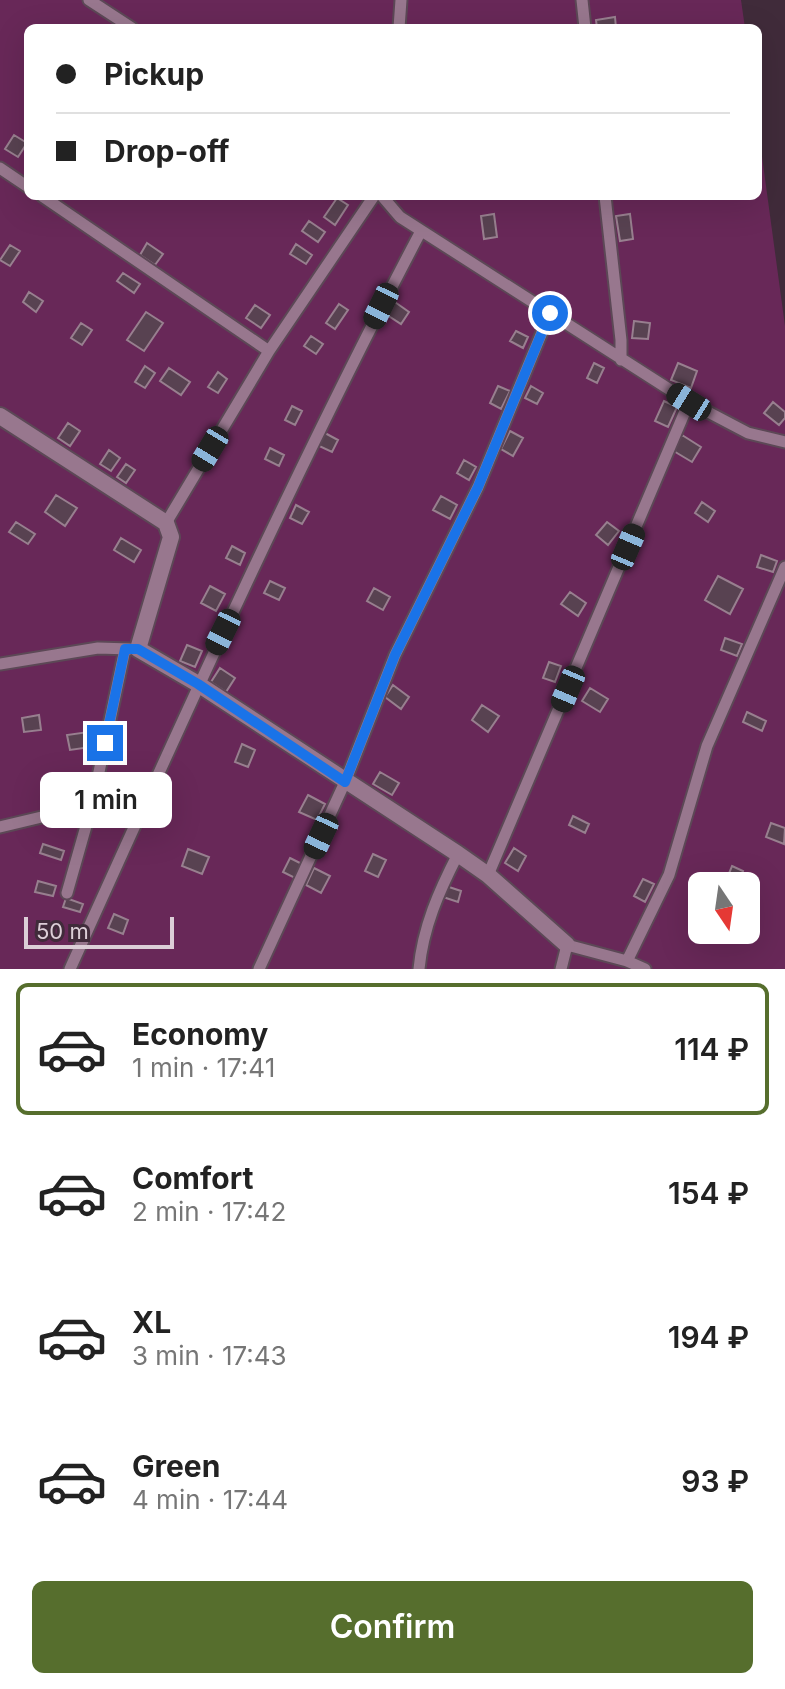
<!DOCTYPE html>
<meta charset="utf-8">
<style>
body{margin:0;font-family:Inter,sans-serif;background:#f2f2f2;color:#222;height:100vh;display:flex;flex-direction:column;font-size:30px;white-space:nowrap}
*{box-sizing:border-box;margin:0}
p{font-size:26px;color:#767676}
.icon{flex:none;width:44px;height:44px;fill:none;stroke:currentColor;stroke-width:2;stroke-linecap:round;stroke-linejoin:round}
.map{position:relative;height:969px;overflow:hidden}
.details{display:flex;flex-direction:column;background:#fff;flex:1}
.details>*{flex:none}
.hud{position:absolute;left:24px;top:24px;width:738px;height:176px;border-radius:12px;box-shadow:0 8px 32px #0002;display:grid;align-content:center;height:176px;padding:0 32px;background:#fff}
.needle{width:52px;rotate:167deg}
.tools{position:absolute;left:688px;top:872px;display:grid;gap:16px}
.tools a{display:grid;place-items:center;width:72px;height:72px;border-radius:12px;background:#fff;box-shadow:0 8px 32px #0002;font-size:40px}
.scale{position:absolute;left:24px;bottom:20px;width:150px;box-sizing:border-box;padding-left:8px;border:4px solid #dcced7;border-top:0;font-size:22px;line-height:28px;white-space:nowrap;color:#dcced7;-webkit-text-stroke:6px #402b3a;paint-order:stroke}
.end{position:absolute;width:36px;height:36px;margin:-18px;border:10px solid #1a73e8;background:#fff;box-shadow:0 0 0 4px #fff}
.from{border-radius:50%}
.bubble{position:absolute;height:56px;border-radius:12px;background:#fff;box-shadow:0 8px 32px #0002;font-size:26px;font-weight:600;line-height:56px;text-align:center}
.car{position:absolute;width:24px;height:48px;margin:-24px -12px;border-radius:10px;box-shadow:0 0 6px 2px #0007;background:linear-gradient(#222 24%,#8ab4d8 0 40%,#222 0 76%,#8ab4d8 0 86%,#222 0)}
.hud b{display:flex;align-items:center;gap:28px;height:76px;font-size:30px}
.hud b+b{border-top:2px solid #e0e0e0}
.hud i{width:20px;height:20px;background:#222}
ul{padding:14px 0 0;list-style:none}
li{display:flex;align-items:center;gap:24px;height:132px;margin:0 16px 12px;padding:0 16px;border:4px solid transparent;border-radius:12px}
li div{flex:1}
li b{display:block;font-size:30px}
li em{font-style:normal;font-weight:600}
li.active{border-color:#566e2d}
li>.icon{width:72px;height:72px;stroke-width:1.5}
.button{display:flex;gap:16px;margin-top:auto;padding:16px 32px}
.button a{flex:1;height:92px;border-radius:12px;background:#566e2d;color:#fff;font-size:32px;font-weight:600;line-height:92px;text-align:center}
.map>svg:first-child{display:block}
.green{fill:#682858;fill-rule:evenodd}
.building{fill:#584251;stroke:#987f8f;stroke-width:2}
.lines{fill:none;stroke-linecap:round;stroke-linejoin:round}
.service-casing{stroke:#5c4856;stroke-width:15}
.minor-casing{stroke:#5c4856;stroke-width:20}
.service{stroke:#98778e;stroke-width:11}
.minor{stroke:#98778e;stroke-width:16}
.route{stroke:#1a73e8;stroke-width:10}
</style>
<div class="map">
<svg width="785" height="969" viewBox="0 0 785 969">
<rect width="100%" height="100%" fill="#402b3a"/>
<path class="green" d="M0,0H741L745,28H28V196H758V127L785,326V969H0ZM702,886H746V930H702Z"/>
<path class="building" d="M615,17L616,28H597L596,20Z
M14,135L27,143L18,157L5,149Z
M337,198L348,205L335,225L324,217Z
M494,214L497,237L484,239L481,216Z
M630,214L633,239L620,241L616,216Z
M309,221L325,232L318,242L302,231Z
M147,243L163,254L155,265L140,255Z
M296,244L312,255L306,264L290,254Z
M10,245L20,251L10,266L0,260Z
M123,273L140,284L134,293L117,281Z
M29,292L43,301L36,312L23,302Z
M392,300L409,312L401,324L384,313Z
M339,304L348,310L335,329L326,323Z
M255,305L270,315L261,328L246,318Z
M146,312L163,323L144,351L127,340Z
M634,321L650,323L648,339L632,338Z
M81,323L92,330L82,345L71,338Z
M516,331L528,337L523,348L510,341Z
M311,336L323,344L316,354L304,346Z
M594,363L604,368L597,383L587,378Z
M678,363L697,371L691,388L671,380Z
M145,366L155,373L145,388L135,382Z
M169,368L190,382L181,395L160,381Z
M218,372L227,379L218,393L208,387Z
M498,386L510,391L501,409L490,403Z
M531,386L543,393L537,404L525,398Z
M664,401L677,407L668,427L655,421Z
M773,402L785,412V418L779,425L764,413Z
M292,406L302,411L295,425L285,420Z
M68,423L80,431L70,446L58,438Z
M510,431L523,438L513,456L501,449Z
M323,432L338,440L332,452L317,445Z
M682,435L701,447L692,462L672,450Z
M270,448L284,455L279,466L265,459Z
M109,450L120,458L111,471L100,464Z
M464,460L476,467L469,480L457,473Z
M126,464L135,470L126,483L117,477Z
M56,495L77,508L65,526L45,512Z
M441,496L457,505L450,519L433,510Z
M702,502L715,511L708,522L695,513Z
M296,505L309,512L302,524L290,518Z
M16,522L35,534L28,544L9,532Z
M607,522L619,531L608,545L596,535Z
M121,538L141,550L134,562L114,550Z
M232,546L245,553L240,565L226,558Z
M761,555L777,561L773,572L757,567Z
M718,576L743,589L730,614L705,600Z
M270,581L285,588L279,600L264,593Z
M210,586L225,594L216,611L201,603Z
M374,588L390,597L383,610L367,601Z
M570,592L586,603L578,616L561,604Z
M725,638L742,644L737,656L721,650Z
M187,645L202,651L195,667L180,661Z
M549,662L561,666L555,682L543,678Z
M220,668L235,678L226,692L211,682Z
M393,685L409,697L401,709L385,697Z
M590,688L608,699L600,712L582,701Z
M482,705L499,716L488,732L472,720Z
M747,712L766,721L762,731L743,722Z
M39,715L41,730L24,732L22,718Z
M88,732L91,747L70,750L67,735Z
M242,744L255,750L248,767L235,762Z
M380,772L399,783L392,795L373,784Z
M308,795L325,804L317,820L299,812Z
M98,806L110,811L105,824L92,819Z
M573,816L589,824L585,833L569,825Z
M771,823L785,828L784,844L766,837Z
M43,844L64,851L61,860L40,853Z
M514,848L526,856L518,871L505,863Z
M188,849L209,857L202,874L182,866Z
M373,854L386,860L378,877L365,871Z
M290,858L302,864L295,878L283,872Z
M732,866L743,871L737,886L725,883Z
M314,868L330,876L321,893L306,885Z
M643,879L654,884L645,902L634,896Z
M38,881L56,886L53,896L35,892Z
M446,886L461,891L458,902L443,897Z
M66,898L83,904L80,912L63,907Z
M114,914L128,920L123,934L108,928Z"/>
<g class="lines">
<g class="service-casing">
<path id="service" d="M89,0L132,28
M582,0L585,28
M399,28L401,0
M0,168L28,187
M42,196L269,351
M382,196L400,217L689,402L748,433L785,442
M605,196L621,340V360
M166,523L269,351L374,196
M0,664L98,648L130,649
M0,827L92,805
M488,875L689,402
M67,893L92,805L125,649
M627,961L669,875L707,746L785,567
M70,969C182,721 294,472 421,231
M259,969L345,782L395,655L478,487L550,313
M419,969C423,927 439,891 458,854
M561,969L567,945L627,961L645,969"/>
</g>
<g class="minor-casing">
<path id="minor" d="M0,416L166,523L171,537L138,649L198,684L458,854L488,875L567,945"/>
</g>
<use href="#service" class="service"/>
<use href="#minor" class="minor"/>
</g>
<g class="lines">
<path class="route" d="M105,743L125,649H138L198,684L345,782L395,655L478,487L550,313"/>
</g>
</svg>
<div class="tools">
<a><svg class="needle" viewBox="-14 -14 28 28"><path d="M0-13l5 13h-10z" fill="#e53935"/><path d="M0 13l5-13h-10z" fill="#767676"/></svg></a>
</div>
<div class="scale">50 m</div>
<i class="end from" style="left:550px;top:313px"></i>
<i class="end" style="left:105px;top:743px"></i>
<div class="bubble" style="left:40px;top:772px;width:132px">1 min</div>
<i class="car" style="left:381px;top:306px;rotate:206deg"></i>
<i class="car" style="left:689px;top:402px;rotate:302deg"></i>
<i class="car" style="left:210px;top:449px;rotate:211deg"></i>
<i class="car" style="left:628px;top:547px;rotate:23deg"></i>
<i class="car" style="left:223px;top:632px;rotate:206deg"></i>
<i class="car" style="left:568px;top:689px;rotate:203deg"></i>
<i class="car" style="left:321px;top:836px;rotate:205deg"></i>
<div class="hud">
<b><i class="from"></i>Pickup</b>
<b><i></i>Drop-off</b>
</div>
</div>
<section class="details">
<ul>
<li class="active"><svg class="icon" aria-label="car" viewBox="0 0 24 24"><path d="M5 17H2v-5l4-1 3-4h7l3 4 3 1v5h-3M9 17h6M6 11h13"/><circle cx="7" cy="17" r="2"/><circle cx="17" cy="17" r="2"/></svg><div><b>Economy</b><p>1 min · 17:41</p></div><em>114 ₽</em></li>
<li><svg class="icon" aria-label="car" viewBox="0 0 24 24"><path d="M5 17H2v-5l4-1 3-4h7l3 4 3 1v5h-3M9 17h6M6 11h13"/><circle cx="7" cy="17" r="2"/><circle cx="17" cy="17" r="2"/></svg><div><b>Comfort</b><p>2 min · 17:42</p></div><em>154 ₽</em></li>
<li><svg class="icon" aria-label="car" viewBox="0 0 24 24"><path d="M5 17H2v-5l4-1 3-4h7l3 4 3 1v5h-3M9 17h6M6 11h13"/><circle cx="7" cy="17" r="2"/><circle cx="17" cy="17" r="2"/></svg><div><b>XL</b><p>3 min · 17:43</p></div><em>194 ₽</em></li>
<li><svg class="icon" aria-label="car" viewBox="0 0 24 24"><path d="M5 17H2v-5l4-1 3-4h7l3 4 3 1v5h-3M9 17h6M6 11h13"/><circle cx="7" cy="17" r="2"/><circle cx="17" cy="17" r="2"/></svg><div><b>Green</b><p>4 min · 17:44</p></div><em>93 ₽</em></li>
</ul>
<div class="button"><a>Confirm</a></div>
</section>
